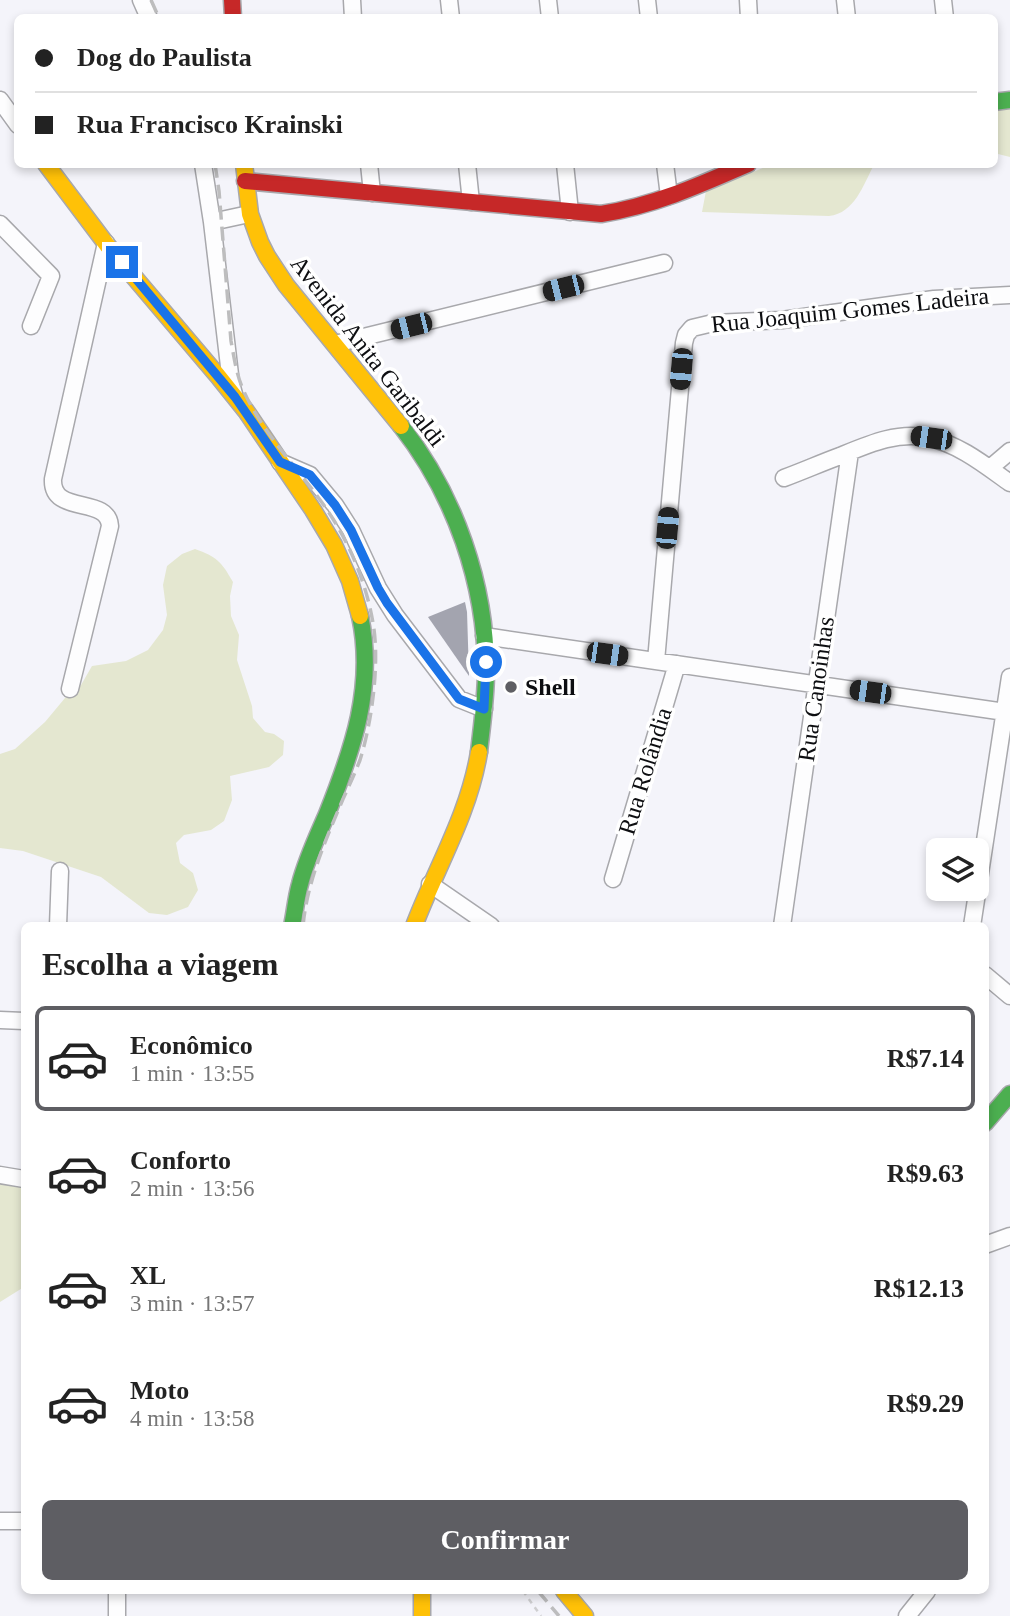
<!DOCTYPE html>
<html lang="pt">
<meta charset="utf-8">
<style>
body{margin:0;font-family:Georgia,serif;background:#f2f2f2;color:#222;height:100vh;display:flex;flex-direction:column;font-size:26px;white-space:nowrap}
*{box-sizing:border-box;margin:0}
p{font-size:23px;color:#767676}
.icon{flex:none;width:38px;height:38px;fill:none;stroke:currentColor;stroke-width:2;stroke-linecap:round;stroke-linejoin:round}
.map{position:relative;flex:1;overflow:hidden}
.details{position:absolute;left:21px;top:922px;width:968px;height:672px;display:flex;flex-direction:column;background:#fff;border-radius:10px;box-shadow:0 4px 10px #0003}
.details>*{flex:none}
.guide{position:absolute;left:14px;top:14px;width:984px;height:154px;border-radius:10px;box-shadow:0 4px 10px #0003;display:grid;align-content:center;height:154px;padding:0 21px;background:#fff}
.fabs{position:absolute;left:926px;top:838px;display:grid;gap:14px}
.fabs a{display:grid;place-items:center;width:63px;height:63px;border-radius:10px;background:#fff;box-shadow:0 4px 10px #0003;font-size:35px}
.end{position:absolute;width:32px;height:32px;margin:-16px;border:9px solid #1a73e8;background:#fff;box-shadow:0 0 0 4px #fff}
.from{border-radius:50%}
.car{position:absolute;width:21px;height:42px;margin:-21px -10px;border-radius:9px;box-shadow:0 0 5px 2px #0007;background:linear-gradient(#222 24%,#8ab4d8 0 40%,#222 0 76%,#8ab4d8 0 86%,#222 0)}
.guide b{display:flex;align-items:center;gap:24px;height:66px;font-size:26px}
.guide b+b{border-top:2px solid #e0e0e0}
.guide i{width:18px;height:18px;background:#222}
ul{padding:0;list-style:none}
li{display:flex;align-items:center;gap:21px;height:105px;margin:0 14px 10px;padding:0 7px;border:4px solid transparent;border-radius:10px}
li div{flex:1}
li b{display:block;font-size:26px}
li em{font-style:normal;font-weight:600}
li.active{border-color:#5e5e63}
li>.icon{width:63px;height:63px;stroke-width:1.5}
h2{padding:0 21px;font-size:32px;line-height:84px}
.action{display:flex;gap:14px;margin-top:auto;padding:14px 21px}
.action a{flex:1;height:80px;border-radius:10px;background:#5e5e63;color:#fff;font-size:28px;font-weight:600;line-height:80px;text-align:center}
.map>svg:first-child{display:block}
.green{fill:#e4e7d0}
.building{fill:#a3a4af}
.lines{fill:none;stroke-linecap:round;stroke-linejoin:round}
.street-casing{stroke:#a8a8ac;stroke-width:19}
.fast-casing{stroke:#a8a8ac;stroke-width:19}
.slow-casing{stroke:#a8a8ac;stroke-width:19}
.jam-casing{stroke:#a8a8ac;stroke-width:19}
.path{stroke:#cfcfd1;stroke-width:2.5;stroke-dasharray:5 5;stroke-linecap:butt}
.street{stroke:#fdfdfe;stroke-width:16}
.fast{stroke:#4caf50;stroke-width:16}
.slow{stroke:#ffc107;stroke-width:16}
.jam{stroke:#c62828;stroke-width:16}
.rail{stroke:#bdbdbe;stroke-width:3.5;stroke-dasharray:14 7;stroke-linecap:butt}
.route{stroke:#1a73e8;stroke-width:9}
.poi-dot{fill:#5e5e63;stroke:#fff;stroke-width:2.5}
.labels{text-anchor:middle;stroke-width:7;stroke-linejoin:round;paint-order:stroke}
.street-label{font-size:24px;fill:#0d0e11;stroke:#fff}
.poi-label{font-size:24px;font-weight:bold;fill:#0d0e11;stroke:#fff;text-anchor:start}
</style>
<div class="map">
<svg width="1010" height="1616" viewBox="0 0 1010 1616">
<rect width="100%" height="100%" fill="#f4f4fa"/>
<path class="green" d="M1010,107V157L994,153V109Z
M770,165H874C863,185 855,213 829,216L702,212L706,191Z
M195,549C217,557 221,561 233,582L230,596L231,616L239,635L237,660L252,706L253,718L265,732L274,734L284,741L283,755L269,767L230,776L232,800L224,821L211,830L184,835L176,843L180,863L193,873L198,890L188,907L167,915L149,913L101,877L23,851L0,848V754L15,749L45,722L65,698L81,685L92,666L126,661L148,650L163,630L167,615L163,585L167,566L182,554Z
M0,1178L24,1183V1287L0,1302Z"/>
<path class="building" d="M465,602L467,612L469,676L428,617Z"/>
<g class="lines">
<g class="street-casing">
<path id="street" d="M141,0L149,18
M352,0L353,18
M449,0L451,18
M548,0L550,18
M647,0L649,18
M748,0L749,18
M845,0L847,18
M943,0L945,18
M0,100L18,125
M203,164L212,222L231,383L234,394
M369,164L372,193
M467,164L471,202
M565,164L570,212
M665,164L669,196
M212,222L249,214
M0,224L51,276L31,326
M335,344L664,263
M280,462L310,475L335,505L351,530L378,588L395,615L459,699L484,709
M990,468L1010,451
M784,478C803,471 821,463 840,456C869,444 898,431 929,438C959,444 986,466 1010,483
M484,636L1005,712
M656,661L684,343L686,335L692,328L713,323L782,320L934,299L1010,295
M70,689L110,526C108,495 51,516 53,479L106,243
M613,879L677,664
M430,884L491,926
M58,926L60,871
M782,926L850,452
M972,926L1010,677
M985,975L1010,996
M0,1020L24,1021
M0,1175L24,1179
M985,1245L1010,1236
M0,1521H24
M117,1616V1591
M907,1616L927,1591"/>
</g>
<g class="fast-casing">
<path id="fast" d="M994,102L1010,100
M401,426C455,495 486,584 486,671C486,698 482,725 479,752
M292,926C295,912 296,898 300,884C306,860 317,837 327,814C353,749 375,686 360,616
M985,1123L1010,1094"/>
</g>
<g class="slow-casing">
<path id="slow" d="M46,164L107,245L218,376L246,411L313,510L334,545L350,581L360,616
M244,164L250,214L260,242L267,256L286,285L401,426
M414,926C436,868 469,814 479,752
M422,1591V1616
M564,1591L585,1616"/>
</g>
<g class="jam-casing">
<path id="jam" d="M232,0L233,18
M245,181L601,214C653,206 700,185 748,164"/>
</g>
<path class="path" d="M523,1591L541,1616"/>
<use href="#street" class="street"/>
<use href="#fast" class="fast"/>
<use href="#slow" class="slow"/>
<use href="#jam" class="jam"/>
<path class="rail" d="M151,0L159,18
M215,164L219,191L231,341C234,357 236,372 242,387C263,437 305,474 333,519C352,549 367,587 373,623C380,662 372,722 360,760C355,773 349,786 343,799C326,839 307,882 303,926
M538,1591L559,1616"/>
</g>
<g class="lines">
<path class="route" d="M122,262L235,397L280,462L310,475L335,505L351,530L378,588L387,603L459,699L484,709L486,662"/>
</g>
<circle class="poi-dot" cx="511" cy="687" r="7"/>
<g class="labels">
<g class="street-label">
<text transform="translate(850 310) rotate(-6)" y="8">Rua Joaquim Gomes Ladeira</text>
<text transform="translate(368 351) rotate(52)" y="8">Avenida Anita Garibaldi</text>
<text transform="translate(816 689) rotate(-82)" y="8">Rua Canoinhas</text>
<text transform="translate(645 771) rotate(-73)" y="8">Rua Rolândia</text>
</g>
<g class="poi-label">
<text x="525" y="695">Shell</text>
</g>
</g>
</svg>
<div class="fabs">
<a><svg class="icon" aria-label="layers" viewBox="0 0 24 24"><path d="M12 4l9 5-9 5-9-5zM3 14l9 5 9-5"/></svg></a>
</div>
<i class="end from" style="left:486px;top:662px"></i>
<i class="end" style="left:122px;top:262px"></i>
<i class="car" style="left:563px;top:288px;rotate:256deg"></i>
<i class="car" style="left:411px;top:326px;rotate:256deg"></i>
<i class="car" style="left:681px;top:369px;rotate:185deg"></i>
<i class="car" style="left:931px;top:438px;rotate:278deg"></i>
<i class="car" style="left:667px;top:528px;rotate:5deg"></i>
<i class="car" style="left:607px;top:654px;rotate:98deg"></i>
<i class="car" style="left:870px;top:692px;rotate:278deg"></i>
<div class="guide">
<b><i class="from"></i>Dog do Paulista</b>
<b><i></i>Rua Francisco Krainski</b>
</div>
<section class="details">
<h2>Escolha a viagem</h2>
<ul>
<li class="active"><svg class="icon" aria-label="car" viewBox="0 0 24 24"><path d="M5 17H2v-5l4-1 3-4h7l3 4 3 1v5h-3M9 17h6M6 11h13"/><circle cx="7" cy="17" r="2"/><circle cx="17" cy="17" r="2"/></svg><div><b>Econômico</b><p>1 min · 13:55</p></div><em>R$7.14</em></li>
<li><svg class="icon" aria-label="car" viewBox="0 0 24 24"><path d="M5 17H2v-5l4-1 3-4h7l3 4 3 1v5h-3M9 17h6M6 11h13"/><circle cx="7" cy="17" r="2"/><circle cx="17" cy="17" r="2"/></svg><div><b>Conforto</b><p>2 min · 13:56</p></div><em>R$9.63</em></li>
<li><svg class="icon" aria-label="car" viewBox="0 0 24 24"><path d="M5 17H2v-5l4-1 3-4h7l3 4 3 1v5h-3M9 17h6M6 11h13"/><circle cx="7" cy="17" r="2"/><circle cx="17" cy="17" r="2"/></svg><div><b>XL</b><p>3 min · 13:57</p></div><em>R$12.13</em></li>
<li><svg class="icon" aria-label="car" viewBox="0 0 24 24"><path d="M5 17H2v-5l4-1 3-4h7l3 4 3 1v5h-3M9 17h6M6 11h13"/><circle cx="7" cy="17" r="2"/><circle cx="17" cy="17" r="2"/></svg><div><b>Moto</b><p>4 min · 13:58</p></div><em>R$9.29</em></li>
</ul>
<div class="action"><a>Confirmar</a></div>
</section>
</div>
